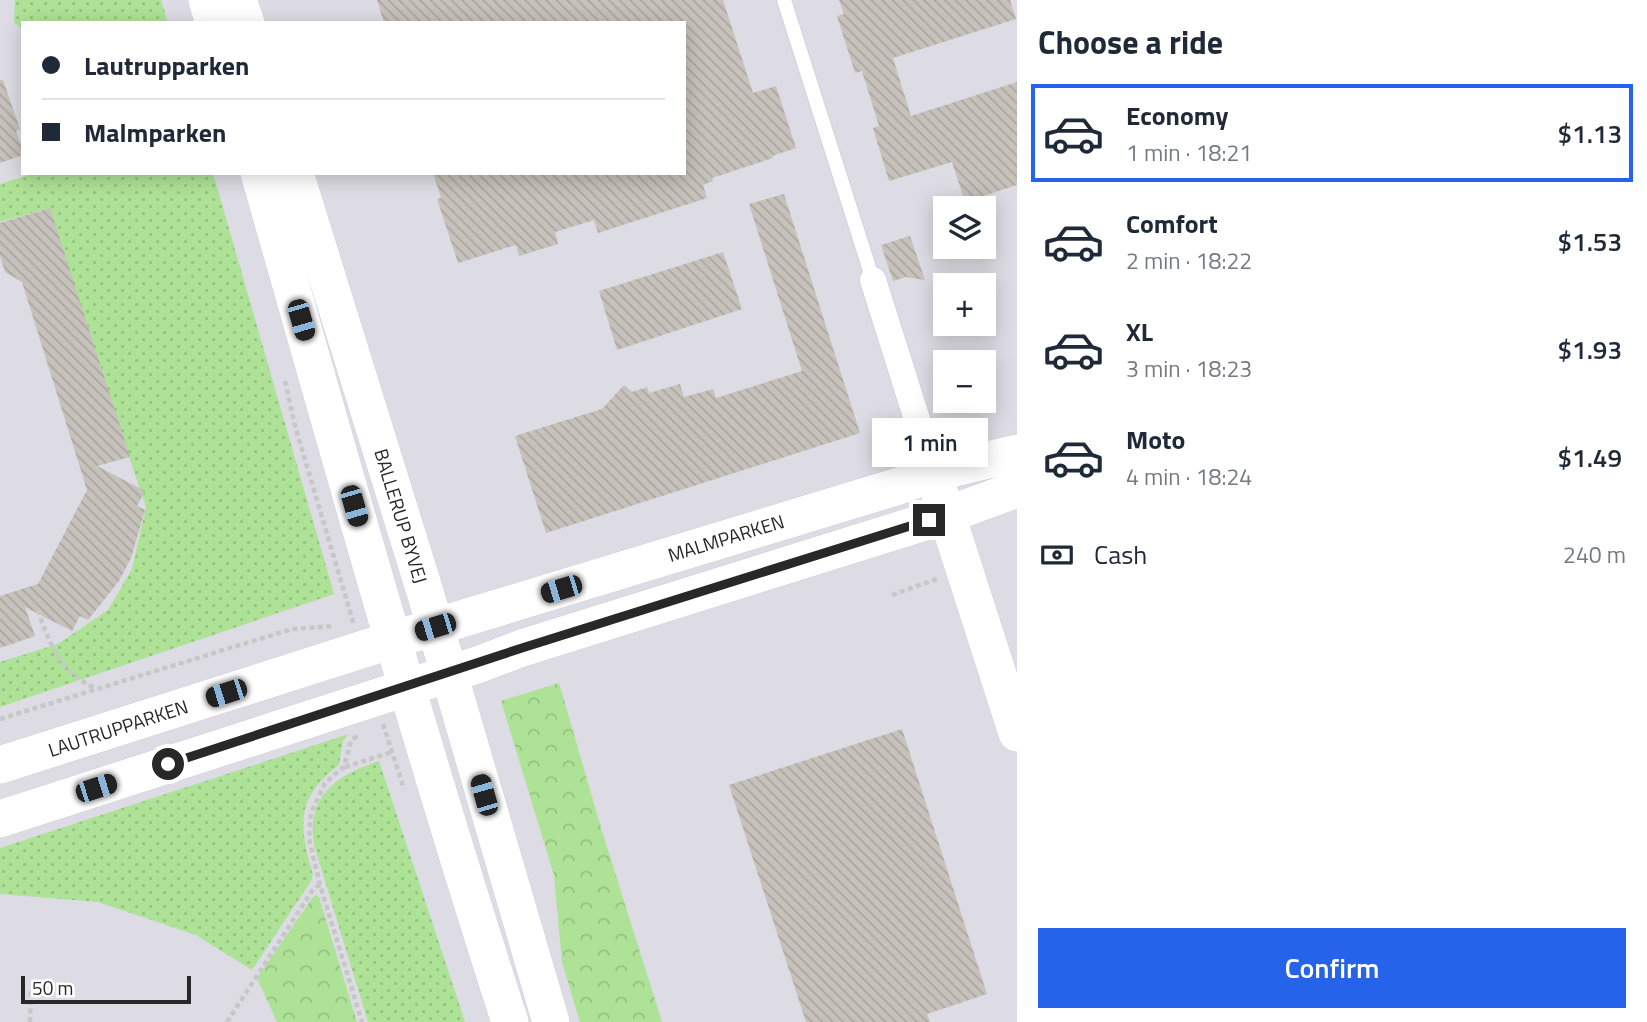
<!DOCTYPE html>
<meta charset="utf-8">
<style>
body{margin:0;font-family:"Titillium Web",sans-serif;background:#f2f2f3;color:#1f2937;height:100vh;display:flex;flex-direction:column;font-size:26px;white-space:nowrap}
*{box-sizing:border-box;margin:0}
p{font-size:23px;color:#747a83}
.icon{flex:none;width:38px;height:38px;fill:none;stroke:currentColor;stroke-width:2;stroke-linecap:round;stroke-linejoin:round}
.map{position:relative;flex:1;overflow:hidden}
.panel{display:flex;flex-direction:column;background:#fff;width:630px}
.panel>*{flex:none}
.hud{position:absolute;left:21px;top:21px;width:665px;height:154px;border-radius:0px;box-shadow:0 4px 18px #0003;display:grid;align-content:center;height:154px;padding:0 21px;background:#fff}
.tools{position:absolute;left:933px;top:196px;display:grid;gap:14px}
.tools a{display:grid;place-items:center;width:63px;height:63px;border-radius:0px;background:#fff;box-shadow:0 4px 18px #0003;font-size:35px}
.scale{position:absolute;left:21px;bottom:18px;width:170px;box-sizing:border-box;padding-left:7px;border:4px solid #282828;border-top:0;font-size:19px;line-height:24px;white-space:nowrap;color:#282828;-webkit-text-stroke:5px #fff;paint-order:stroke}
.end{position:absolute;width:32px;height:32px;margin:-16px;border:9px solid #282828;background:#fff;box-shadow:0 0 0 4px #fff}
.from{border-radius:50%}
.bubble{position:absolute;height:49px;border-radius:0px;background:#fff;box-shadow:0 4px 18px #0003;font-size:23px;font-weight:600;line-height:49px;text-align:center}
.car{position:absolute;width:21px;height:42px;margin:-21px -10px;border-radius:9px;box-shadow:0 0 5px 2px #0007;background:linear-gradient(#222 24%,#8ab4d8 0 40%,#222 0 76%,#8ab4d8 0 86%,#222 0)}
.hud b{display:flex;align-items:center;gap:24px;height:66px;font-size:26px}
.hud b+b{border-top:2px solid #e0e1e3}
.hud i{width:18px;height:18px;background:#1f2937}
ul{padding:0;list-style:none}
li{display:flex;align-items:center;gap:21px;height:98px;margin:0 14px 10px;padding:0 7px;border:4px solid transparent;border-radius:0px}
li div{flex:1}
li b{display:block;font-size:26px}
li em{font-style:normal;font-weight:600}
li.selected{border-color:#2563eb}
li>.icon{width:63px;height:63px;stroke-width:1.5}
h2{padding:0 21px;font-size:32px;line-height:84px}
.pay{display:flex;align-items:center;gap:18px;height:77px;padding:0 21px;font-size:26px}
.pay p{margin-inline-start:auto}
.primary-button{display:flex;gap:14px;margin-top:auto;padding:14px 21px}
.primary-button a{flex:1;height:80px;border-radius:0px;background:#2563eb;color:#fff;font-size:28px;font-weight:600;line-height:80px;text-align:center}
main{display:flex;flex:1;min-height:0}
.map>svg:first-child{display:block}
.industrial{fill:#dddbe3;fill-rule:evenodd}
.grass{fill:url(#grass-dots)}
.forest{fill:url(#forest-crowns)}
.building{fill:url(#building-back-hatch)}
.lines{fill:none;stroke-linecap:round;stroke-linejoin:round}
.lane-casing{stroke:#cfd2e2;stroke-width:16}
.street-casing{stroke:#cfd2e2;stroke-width:28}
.secondary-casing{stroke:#cfd2e2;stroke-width:38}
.path{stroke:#c7c7c7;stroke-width:4.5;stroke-dasharray:5 3.5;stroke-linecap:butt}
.lane{stroke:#fff;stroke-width:14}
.street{stroke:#fff;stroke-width:26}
.secondary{stroke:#fff;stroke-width:37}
.route{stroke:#282828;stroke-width:9}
.labels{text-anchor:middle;stroke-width:5;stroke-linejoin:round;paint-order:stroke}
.street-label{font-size:19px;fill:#282828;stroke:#fff}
</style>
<main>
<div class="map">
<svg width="1017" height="1022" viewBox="0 0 1017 1022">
<defs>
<pattern id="grass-dots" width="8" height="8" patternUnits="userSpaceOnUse" patternTransform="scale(1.75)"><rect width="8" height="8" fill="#aee296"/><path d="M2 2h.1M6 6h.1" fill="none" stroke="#96c281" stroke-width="1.8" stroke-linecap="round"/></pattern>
<pattern id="forest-crowns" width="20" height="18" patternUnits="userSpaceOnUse" patternTransform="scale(1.75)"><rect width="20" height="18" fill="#aee296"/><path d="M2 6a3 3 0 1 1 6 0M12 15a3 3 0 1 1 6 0" fill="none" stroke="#96c281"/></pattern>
<pattern id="building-back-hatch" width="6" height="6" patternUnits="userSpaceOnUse" patternTransform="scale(1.75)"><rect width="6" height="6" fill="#c6c1ba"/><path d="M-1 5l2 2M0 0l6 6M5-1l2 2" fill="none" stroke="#aaa6a0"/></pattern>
</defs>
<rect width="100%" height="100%" fill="#ebe4da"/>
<path class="industrial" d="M0,0H1017V1022H0ZM23,23H684V173H23ZM945,208H984V247H945ZM945,285H984V324H945ZM945,362H984V401H945Z"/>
<path class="grass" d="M15,0H161L168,23H23V31L14,22Z
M35,173H213L334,594L0,707V662L58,644L108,610L132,569L146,507L46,209L0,222V184Z
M349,734L343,741L339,765C295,798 299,826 313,875L311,881L252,970L196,935L98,902L0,894V848Z
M379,761L465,1022H368L314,845C306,795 337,775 379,761Z"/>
<path class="forest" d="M559,683L602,831L662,1022H580L562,962L554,875L501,701Z
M316,895L319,897L357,1022H277L257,978L313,897Z"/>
<path class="building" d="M377,0H723L753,93L776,86L796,148L772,156L773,158L712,178L713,181L703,185L707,198L598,233L594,220L555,232L558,244L519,256L516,245L458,263L437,199L441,198L433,173H684V23H384Z
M839,0H1010L1016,19L893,58L911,116L1017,82V185L965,202L952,162L889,181L873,128L879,126L862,71L855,73L837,16L844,14Z
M0,80H3L20,129L16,131L23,151V155L0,163Z
M784,194L860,433L546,533L515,436L602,409L624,385L632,392L647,387L649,393L680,384L684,397L713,389L716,398L802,371L749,204Z
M50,208L130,457L97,466L145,491L137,506L145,510L131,558L119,581L88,620L80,616L72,631L25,607L35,636L0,648V596L38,584L87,490L22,282L5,272L0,256V223Z
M910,236L925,280L906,277L893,281L881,245Z
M723,252L742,309L617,350L599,291Z
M902,729L987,994L927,1014L930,1022H806L729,785Z"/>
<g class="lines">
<g class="lane-casing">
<path id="lane" d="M784,0L873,280"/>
</g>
<g class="street-casing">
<path id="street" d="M873,280L934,473"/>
</g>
<g class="secondary-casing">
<path id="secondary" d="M207,0L214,23
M238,0L246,23
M259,173C340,457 419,741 510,1022
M295,173L426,595L551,1022
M940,494L1017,733
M0,765L392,640L899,486L934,473L1017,453
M0,819L480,664L522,648L947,515L1017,489"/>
</g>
<path class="path" d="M285,381L295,426L354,625
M892,595L937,579
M38,610C49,644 61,673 95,688
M0,719L292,629L335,626
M383,724L404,789
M357,736L351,741L344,767L325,783L311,813L309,839L320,885L362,1022
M345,767L392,752
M30,1022L31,988
M227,1022L314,888L320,885"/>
<use href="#lane" class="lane"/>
<use href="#street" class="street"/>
<use href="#secondary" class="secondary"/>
</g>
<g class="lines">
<path class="route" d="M168,764L522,648L929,520"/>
</g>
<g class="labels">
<g class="street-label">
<text transform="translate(401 516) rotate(73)" y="7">BALLERUP BYVEJ</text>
<text transform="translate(726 538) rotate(-17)" y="7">MALMPARKEN</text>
<text transform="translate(118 728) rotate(-18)" y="7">LAUTRUPPARKEN</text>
</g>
</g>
</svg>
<div class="tools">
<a><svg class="icon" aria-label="layers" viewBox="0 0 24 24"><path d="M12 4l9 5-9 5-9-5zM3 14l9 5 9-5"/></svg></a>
<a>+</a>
<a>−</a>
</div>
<div class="scale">50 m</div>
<i class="end from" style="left:168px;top:764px"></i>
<i class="end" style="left:929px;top:520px"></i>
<div class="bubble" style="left:872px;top:418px;width:116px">1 min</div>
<i class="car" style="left:301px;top:320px;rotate:164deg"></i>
<i class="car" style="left:354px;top:506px;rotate:164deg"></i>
<i class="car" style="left:561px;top:589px;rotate:253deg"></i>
<i class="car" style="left:435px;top:627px;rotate:253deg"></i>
<i class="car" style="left:226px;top:693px;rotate:252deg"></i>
<i class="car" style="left:96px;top:788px;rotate:72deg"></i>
<i class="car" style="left:484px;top:795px;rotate:344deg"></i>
<div class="hud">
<b><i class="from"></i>Lautrupparken</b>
<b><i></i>Malmparken</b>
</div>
</div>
<section class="panel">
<h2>Choose a ride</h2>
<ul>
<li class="selected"><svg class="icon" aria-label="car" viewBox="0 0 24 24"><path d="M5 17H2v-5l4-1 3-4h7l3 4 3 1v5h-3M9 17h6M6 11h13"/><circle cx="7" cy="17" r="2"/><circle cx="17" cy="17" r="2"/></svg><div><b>Economy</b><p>1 min · 18:21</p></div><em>$1.13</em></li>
<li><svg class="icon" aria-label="car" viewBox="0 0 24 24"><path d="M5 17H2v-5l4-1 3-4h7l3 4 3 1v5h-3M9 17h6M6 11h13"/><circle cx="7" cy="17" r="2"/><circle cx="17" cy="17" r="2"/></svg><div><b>Comfort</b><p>2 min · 18:22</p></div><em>$1.53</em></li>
<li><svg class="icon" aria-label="car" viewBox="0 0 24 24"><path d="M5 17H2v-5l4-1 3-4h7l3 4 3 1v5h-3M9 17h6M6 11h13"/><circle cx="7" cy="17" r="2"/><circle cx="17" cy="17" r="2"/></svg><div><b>XL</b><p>3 min · 18:23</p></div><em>$1.93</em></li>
<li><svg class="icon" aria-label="car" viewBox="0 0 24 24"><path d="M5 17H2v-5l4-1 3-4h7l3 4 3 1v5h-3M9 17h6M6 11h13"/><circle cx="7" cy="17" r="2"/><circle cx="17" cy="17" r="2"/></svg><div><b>Moto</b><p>4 min · 18:24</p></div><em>$1.49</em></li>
</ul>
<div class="pay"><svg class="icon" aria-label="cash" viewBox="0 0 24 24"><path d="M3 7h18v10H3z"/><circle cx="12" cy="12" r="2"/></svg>Cash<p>240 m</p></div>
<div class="primary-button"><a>Confirm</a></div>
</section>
</main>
